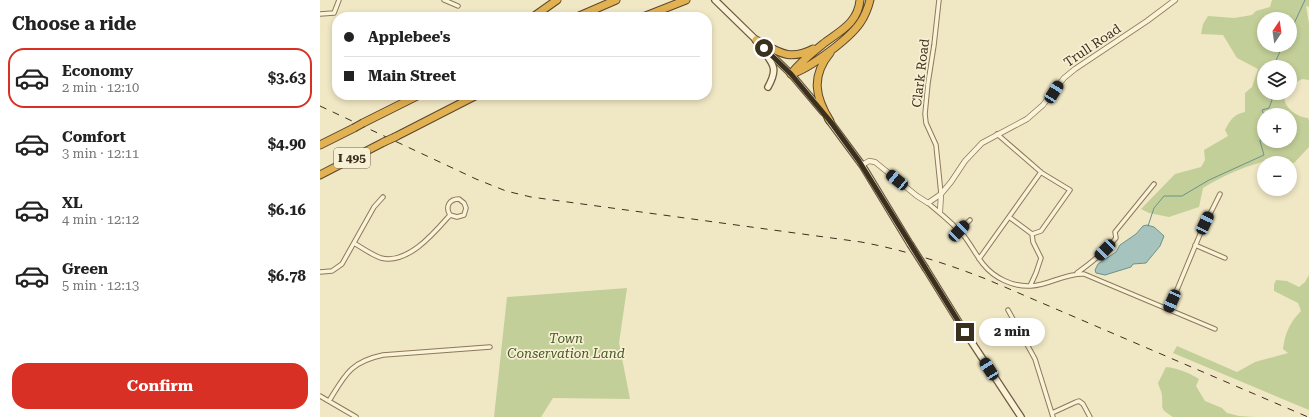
<!DOCTYPE html>
<meta charset="utf-8">
<style>
body{margin:0;font-family:"Roboto Serif",serif;background:#f2f2f2;color:#222;height:100vh;display:flex;flex-direction:column;font-size:15px;white-space:nowrap}
*{box-sizing:border-box;margin:0}
p{font-size:13px;color:#767676}
.icon{flex:none;width:22px;height:22px;fill:none;stroke:currentColor;stroke-width:2;stroke-linecap:round;stroke-linejoin:round}
.map{position:relative;flex:1;overflow:hidden}
.panel{display:flex;flex-direction:column;background:#fff;width:320px}
.panel>*{flex:none}
.guide{position:absolute;left:12px;top:12px;width:380px;height:88px;border-radius:16px;box-shadow:0 2px 6px #0003;display:grid;align-content:center;height:88px;padding:0 12px;background:#fff}
.needle{width:26px;rotate:13deg}
.fabs{position:absolute;left:937px;top:12px;display:grid;gap:8px}
.fabs a{display:grid;place-items:center;width:40px;height:40px;border-radius:50%;background:#fff;box-shadow:0 2px 6px #0003;font-size:20px}
.end{position:absolute;width:18px;height:18px;margin:-9px;border:5px solid #3b2f1e;background:#fff;box-shadow:0 0 0 2px #fff}
.from{border-radius:50%}
.bubble{position:absolute;height:28px;border-radius:14px;background:#fff;box-shadow:0 2px 6px #0003;font-size:13px;font-weight:700;line-height:28px;text-align:center}
.car{position:absolute;width:12px;height:24px;margin:-12px -6px;border-radius:5px;box-shadow:0 0 3px 1px #0007;background:linear-gradient(#222 24%,#8ab4d8 0 40%,#222 0 76%,#8ab4d8 0 86%,#222 0)}
.guide b{display:flex;align-items:center;gap:14px;height:38px;font-size:15px}
.guide b+b{border-top:1px solid #e0e0e0}
.guide i{width:10px;height:10px;background:#222}
ul{padding:0;list-style:none}
li{display:flex;align-items:center;gap:12px;height:60px;margin:0 8px 6px;padding:0 4px;border:2px solid transparent;border-radius:16px}
li div{flex:1}
li b{display:block;font-size:15px}
li em{font-style:normal;font-weight:700}
li.active{border-color:#d93025}
li>.icon{width:36px;height:36px;stroke-width:1.5}
h2{padding:0 12px;font-size:18px;line-height:48px}
.action{display:flex;gap:8px;margin-top:auto;padding:8px 12px}
.action a{flex:1;height:46px;border-radius:16px;background:#d93025;color:#fff;font-size:16px;font-weight:700;line-height:46px;text-align:center}
main{display:flex;flex:1;min-height:0}
.map>svg:first-child{display:block}
.green{fill:#c3cf98;fill-rule:evenodd}
.water{fill:#a6c3bd;stroke:#6c928c}
.lines{fill:none;stroke-linecap:round;stroke-linejoin:round}
.stream{stroke:#6c928c;stroke-width:1}
.minor-casing{stroke:#8c795a;stroke-width:5.5}
.tertiary-casing{stroke:#8c795a;stroke-width:6}
.secondary-casing{stroke:#6e5a3d;stroke-width:8}
.motorway-casing{stroke:#59462e;stroke-width:9}
.minor{stroke:#faf3d8;stroke-width:3.5}
.tertiary{stroke:#faf3d8;stroke-width:4.5}
.secondary{stroke:#faf3d8;stroke-width:5.5}
.motorway{stroke:#e2b152;stroke-width:7}
.rail{stroke:#3b2f1e;stroke-width:1;stroke-dasharray:7 7;stroke-linecap:butt}
.secondary-bridge-casing{stroke:#6e5a3d;stroke-width:8;stroke-linecap:butt}
.motorway-bridge-casing{stroke:#59462e;stroke-width:9;stroke-linecap:butt}
.secondary-bridge{stroke:#faf3d8;stroke-width:5.5}
.motorway-bridge{stroke:#e2b152;stroke-width:7}
.route{stroke:#3b2f1e;stroke-width:5}
.labels{text-anchor:middle;stroke-width:3.5;stroke-linejoin:round;paint-order:stroke}
.shield{fill:#f7f0d4;stroke:#736955;stroke-width:1}
.shield-label{font-size:12px;font-weight:bold;fill:#3b2f1e}
.street-label{font-size:13px;fill:#3b2f1e;stroke:#f7f0d4}
.park-label{font-size:13px;font-style:italic;fill:#465824;stroke:#f7f0d4}
</style>
<main>
<section class="panel">
<h2>Choose a ride</h2>
<ul>
<li class="active"><svg class="icon" aria-label="car" viewBox="0 0 24 24"><path d="M5 17H2v-5l4-1 3-4h7l3 4 3 1v5h-3M9 17h6M6 11h13"/><circle cx="7" cy="17" r="2"/><circle cx="17" cy="17" r="2"/></svg><div><b>Economy</b><p>2 min · 12:10</p></div><em>$3.63</em></li>
<li><svg class="icon" aria-label="car" viewBox="0 0 24 24"><path d="M5 17H2v-5l4-1 3-4h7l3 4 3 1v5h-3M9 17h6M6 11h13"/><circle cx="7" cy="17" r="2"/><circle cx="17" cy="17" r="2"/></svg><div><b>Comfort</b><p>3 min · 12:11</p></div><em>$4.90</em></li>
<li><svg class="icon" aria-label="car" viewBox="0 0 24 24"><path d="M5 17H2v-5l4-1 3-4h7l3 4 3 1v5h-3M9 17h6M6 11h13"/><circle cx="7" cy="17" r="2"/><circle cx="17" cy="17" r="2"/></svg><div><b>XL</b><p>4 min · 12:12</p></div><em>$6.16</em></li>
<li><svg class="icon" aria-label="car" viewBox="0 0 24 24"><path d="M5 17H2v-5l4-1 3-4h7l3 4 3 1v5h-3M9 17h6M6 11h13"/><circle cx="7" cy="17" r="2"/><circle cx="17" cy="17" r="2"/></svg><div><b>Green</b><p>5 min · 12:13</p></div><em>$6.78</em></li>
</ul>
<div class="action"><a>Confirm</a></div>
</section>
<div class="map">
<svg width="989" height="417" viewBox="0 0 989 417">
<rect width="100%" height="100%" fill="#f0e7c4"/>
<path class="green" d="M952,0H989V7L986,6L989,24V80L982,79L970,86V67H944V93H965C961,106 976,117 988,118L989,121V147L974,163L960,162L953,159C928,165 904,175 883,188L879,207L849,217L829,213L821,209L855,174L881,167L885,160L884,150L908,136L905,130C910,120 914,114 925,112V93L932,87L938,69L917,58L903,35L881,34L883,24L888,16L914,18L932,15L936,11L950,7ZM944,19H970V45H944ZM944,115H970V141H944Z
M989,275V410L853,353L857,346L917,372L935,362L968,353L963,349C965,333 970,322 981,311L978,303L954,291V285L956,280L967,281L979,287L985,282Z
M307,288L299,343L310,399L233,398L221,417H174L187,297Z
M846,367C858,368 869,373 879,379L876,386L885,401L902,408L907,413L919,416L934,417H853C839,408 843,410 842,396C842,392 839,387 838,383Z"/>
<path class="water" d="M827,225L834,227L844,236L840,246L826,263L813,264L811,267L785,275L776,273L775,270L778,264L796,252L800,245L816,234L823,226Z"/>
<g class="lines">
<path class="stream" d="M970,32L985,0
M953,67L963,45
M944,115L942,110L949,108L952,100L950,93
M828,226L834,208L844,196H862L889,180L944,155L940,141L944,124"/>
<g class="minor-casing">
<path id="minor" d="M124,0L138,6
M619,0L614,45L608,83L605,114L606,123L616,145L621,194
M14,13L19,0
M0,14L14,13
M677,134L722,173L750,190L721,231L712,234
M608,203C620,213 633,223 644,236C651,245 656,255 663,264C674,278 693,287 711,286C730,285 745,273 764,274L895,329
M689,217L712,234
M639,231L650,220
M34,243C42,248 52,255 61,258C88,265 115,232 130,215C125,207 129,199 139,199L144,203L146,208L144,215L137,217L130,215
M875,245L905,258
M659,259L721,172
M0,272L12,271L22,264L54,207L63,197
M757,273C771,263 785,252 796,238L795,232L834,184
M710,286L716,273L721,258L713,242L712,234
M849,309L881,232L900,194
M688,310L715,359L733,417
M0,396L36,417
M9,401C25,375 30,362 63,355L170,347
M732,413L756,402L759,401L763,404L770,417"/>
</g>
<g class="tertiary-casing">
<path id="tertiary" d="M542,165L549,161L555,162L597,196L608,203L621,194L631,182L645,161L662,143L707,119L723,105L744,78L755,69L827,21L855,0
M620,212L621,194"/>
</g>
<g class="secondary-casing">
<path id="secondary" d="M395,0L471,74L503,112
M443,50C454,65 458,69 448,87
M508,119L542,165L590,244
M606,269L645,332L701,417"/>
</g>
<g class="motorway-casing">
<path id="motorway" d="M213,17L237,0
M257,17L296,0
M323,17L366,0
M436,40C458,51 468,62 493,49
M471,74C489,69 529,39 540,23C545,16 548,8 550,0
M471,74C480,62 492,53 503,44C520,31 538,23 540,0
M510,121C495,97 491,76 510,53
M43,123L99,95
M75,137L157,95
M0,145L34,128
M0,175L64,142"/>
</g>
<use href="#minor" class="minor"/>
<use href="#tertiary" class="tertiary"/>
<use href="#secondary" class="secondary"/>
<use href="#motorway" class="motorway"/>
<path class="rail" d="M0,106L156,179L186,191L211,197L541,242C584,250 625,263 666,279L988,417"/>
<g class="secondary-bridge-casing">
<path id="secondary-bridge" d="M590,244L606,269"/>
</g>
<g class="motorway-bridge-casing">
<path id="motorway-bridge" d="M34,128L43,123
M64,142L75,137"/>
</g>
<use href="#secondary-bridge" class="secondary-bridge"/>
<use href="#motorway-bridge" class="motorway-bridge"/>
</g>
<g class="lines">
<path class="route" d="M444,48L471,74L510,121L539,161L645,332"/>
</g>
<g class="labels">
<rect class="shield" x="14" y="148" width="36" height="20" rx="3"/>
<g class="shield-label">
<text x="32" y="162">I 495</text>
</g>
<g class="street-label">
<text transform="translate(772 45) rotate(-34)" y="5">Trull Road</text>
<text transform="translate(600 73) rotate(-83)" y="5">Clark Road</text>
</g>
<g class="park-label">
<text x="246" y="343">Town<tspan x="246" dy="15">Conservation Land</tspan></text>
</g>
</g>
</svg>
<div class="fabs">
<a><svg class="needle" viewBox="-14 -14 28 28"><path d="M0-13l5 13h-10z" fill="#e53935"/><path d="M0 13l5-13h-10z" fill="#767676"/></svg></a>
<a><svg class="icon" aria-label="layers" viewBox="0 0 24 24"><path d="M12 4l9 5-9 5-9-5zM3 14l9 5 9-5"/></svg></a>
<a>+</a>
<a>−</a>
</div>
<i class="end from" style="left:444px;top:48px"></i>
<i class="end" style="left:645px;top:332px"></i>
<div class="bubble" style="left:659px;top:318px;width:66px">2 min</div>
<i class="car" style="left:734px;top:92px;rotate:32deg"></i>
<i class="car" style="left:577px;top:180px;rotate:309deg"></i>
<i class="car" style="left:885px;top:223px;rotate:25deg"></i>
<i class="car" style="left:639px;top:231px;rotate:44deg"></i>
<i class="car" style="left:785px;top:250px;rotate:224deg"></i>
<i class="car" style="left:852px;top:301px;rotate:204deg"></i>
<i class="car" style="left:669px;top:369px;rotate:328deg"></i>
<div class="guide">
<b><i class="from"></i>Applebee's</b>
<b><i></i>Main Street</b>
</div>
</div>
</main>
